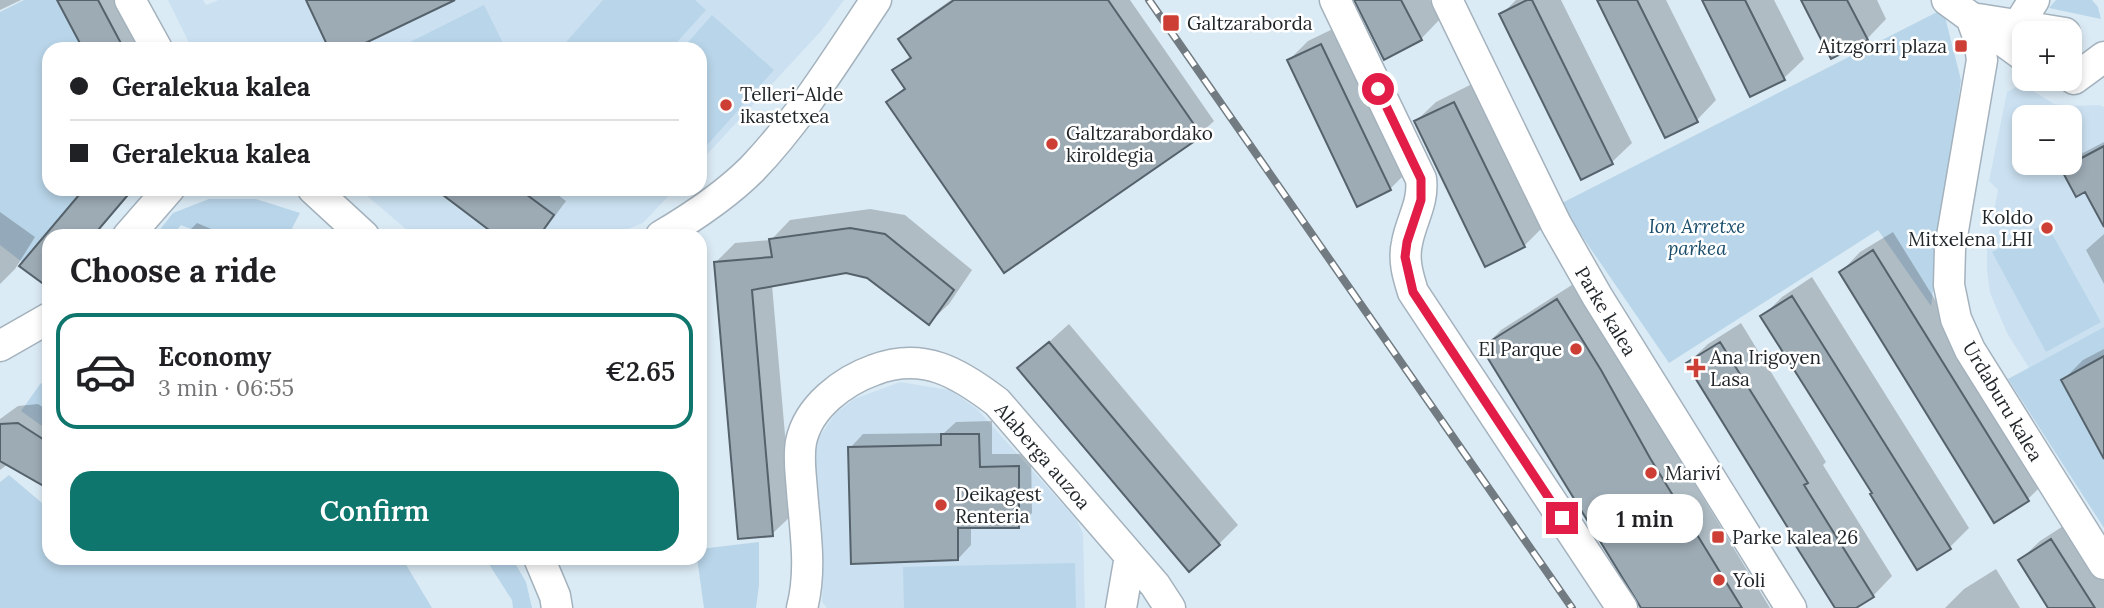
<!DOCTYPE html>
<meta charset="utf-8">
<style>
body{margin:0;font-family:Lora,serif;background:#f2f2f2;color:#202124;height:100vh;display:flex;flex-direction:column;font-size:26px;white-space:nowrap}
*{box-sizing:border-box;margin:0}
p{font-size:23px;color:#757577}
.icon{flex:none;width:38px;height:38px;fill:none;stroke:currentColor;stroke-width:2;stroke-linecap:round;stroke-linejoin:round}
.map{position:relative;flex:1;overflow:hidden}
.side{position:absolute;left:42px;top:229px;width:665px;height:336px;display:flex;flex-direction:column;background:#fff;border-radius:21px;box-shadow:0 4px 10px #0003}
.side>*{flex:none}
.top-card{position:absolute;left:42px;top:42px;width:665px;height:154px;border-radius:21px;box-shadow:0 4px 10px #0003;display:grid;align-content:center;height:154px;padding:0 28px;background:#fff}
.tools{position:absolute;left:2012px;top:21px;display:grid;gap:14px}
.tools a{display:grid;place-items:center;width:70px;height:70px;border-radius:14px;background:#fff;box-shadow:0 4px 10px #0003;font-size:35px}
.end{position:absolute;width:32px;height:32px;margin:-16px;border:9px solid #e11d48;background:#fff;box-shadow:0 0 0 4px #fff}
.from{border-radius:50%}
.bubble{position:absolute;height:49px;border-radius:21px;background:#fff;box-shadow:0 4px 10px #0003;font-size:23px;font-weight:600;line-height:49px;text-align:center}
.top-card b{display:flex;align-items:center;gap:24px;height:66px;font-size:26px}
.top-card b+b{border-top:2px solid #e0e0e0}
.top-card i{width:18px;height:18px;background:#202124}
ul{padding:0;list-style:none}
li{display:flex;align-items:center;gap:21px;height:116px;margin:0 14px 10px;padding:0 14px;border:4px solid #e0e0e0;border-radius:21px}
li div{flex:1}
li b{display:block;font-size:26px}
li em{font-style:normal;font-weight:600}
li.current{border-color:#0f766e}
li>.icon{width:63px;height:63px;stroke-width:1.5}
h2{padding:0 28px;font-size:32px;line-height:84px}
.action{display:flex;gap:14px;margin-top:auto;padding:14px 28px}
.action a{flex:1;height:80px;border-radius:21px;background:#0f766e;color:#fff;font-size:28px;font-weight:600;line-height:80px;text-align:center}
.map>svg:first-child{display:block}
.built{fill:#cbe1f1;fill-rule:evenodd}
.green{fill:#b9d5e9}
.shadow{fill:#0003}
.building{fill:#9dabb5;stroke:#55626b;stroke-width:2}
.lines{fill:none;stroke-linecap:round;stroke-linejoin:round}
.street-casing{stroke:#a4b2bd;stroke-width:33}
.street{stroke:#fff;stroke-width:30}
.rail-casing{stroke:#717b81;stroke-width:8}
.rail{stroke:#fff;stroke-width:5;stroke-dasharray:16;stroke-linecap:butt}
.route{stroke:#e11d48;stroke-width:9}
.poi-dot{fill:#cd3f35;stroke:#fff;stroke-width:2.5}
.labels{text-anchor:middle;stroke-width:5;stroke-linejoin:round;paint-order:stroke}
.poi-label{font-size:19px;fill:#1f2428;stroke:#fff;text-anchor:start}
.park-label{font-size:19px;font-style:italic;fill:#194c6a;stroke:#fff}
.street-label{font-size:19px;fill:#1f2428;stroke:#fff}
</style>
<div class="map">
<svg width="2104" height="608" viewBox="0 0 2104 608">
<rect width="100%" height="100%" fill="#dbebf5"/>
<path class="built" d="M168,0H203L206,5L219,0H844L821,31L700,162V49H192Z
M2022,84L2054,104L2071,106L2099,105L2104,107V327L2029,368L2007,333L1990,293L1987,271V244L1998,190L1989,181L2007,92ZM2025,117H2070V163H2025Z
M359,189H675L643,223L610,236H414Z
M900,382L950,390L977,409L1076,519L1083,533L1085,608H827L822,602L823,572L821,530L814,456L818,439L835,414L854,399Z"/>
<path class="green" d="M24,0H57L83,49H49V189H84L22,262L0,245V12Z
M603,0H695L706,10L671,49H560Z
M2056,0H2092L2098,7L2101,19L2049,8Z
M484,5L506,49H404L402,46Z
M1943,9L1961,80L1931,306L1878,230L1669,363L1560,204Z
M712,15L774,70L700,153V49H682Z
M209,199H256L300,213L288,236H208L181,225L172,236H155L173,213Z
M2046,223L2101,322L2046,352L1992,252Z
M2104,327V528L2008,379Z
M41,383L49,389V431L21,411Z
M9,475L42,503L49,493V558H402L432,608H0V482Z
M759,542V585L756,608H704L697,558H700V549Z
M485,558H512L526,582L532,608H513L512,600Z
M1075,563L1076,608H904L903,567Z"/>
<path class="shadow" d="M0,0H21L0,10Z
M59,0H128L154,49H85Z
M951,0H1130L1214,121L1200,134L888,102L906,86L895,71L911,55L901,39L914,26Z
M1356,0H1430L1440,19L1421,39Z
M1516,0H1561L1632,143L1612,162L1501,15Z
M1599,0H1666L1716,100L1697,120Z
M1704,0H1774L1804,59L1784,78Z
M1803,0H1877L1886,19L1867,39Z
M1341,25L1410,169L1390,189L1357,205L1289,60L1308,41Z
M1474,83L1544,226L1524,246L1416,121L1436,102Z
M2104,142V223L2086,190L2063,170L2077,156Z
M86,189H134L94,236H49V286L21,266Z
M442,189H550L566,201L540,236H500L440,191Z
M870,209L905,215L972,270L949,304L929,323L868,277L846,271L772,285L792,515L772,534L716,262L735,243L771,240L790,220Z
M0,212L35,237L15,269L0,284Z
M197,223L228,236H184Z
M1893,232L2047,480L2028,499L1841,272L1860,252Z
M2104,234V284L2086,250Z
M1812,277L1969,528L1949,548L1873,493L1762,317L1782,297Z
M1575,283L1618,352L1668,440L1770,608H1645L1483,348L1501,330Z
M1741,323L1826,462L1823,465L1892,576L1873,596L1853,608H1837L1688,363L1708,344Z
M1069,324L1238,525L1219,544L1020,368Z
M2104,349V455L2063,380L2083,360Z
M38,404L49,411V478L8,464L0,470V419L18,406Z
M992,421V454H1031L1032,513L1018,526L971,527V545L958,559L850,448L863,434L944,433L956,422Z
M2071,521L2104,572V608H2051L2020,560L2040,541Z
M416,558H432L421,565Z
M1996,569L2020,608H1945L1964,589Z"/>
<path class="building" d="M57,0H98L124,49H83Z
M306,0H455L353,49H329Z
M954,0H1108L1202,136L1004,273L886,102L905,89L892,70L911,58L898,39Z
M1354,0H1401L1422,40L1384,60Z
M1527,0H1532L1613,164L1581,180L1499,14Z
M1597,0H1637L1698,122L1665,138Z
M1702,0H1745L1785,80L1750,97Z
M1801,0H1847L1868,40L1831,59Z
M1321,44L1391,190L1357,207L1287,60Z
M1454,102L1525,247L1485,267L1414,121Z
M2104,146V227L2085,192L2076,197L2061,169Z
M84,189H133L93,236H49V288L19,266Z
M435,189H519L554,215L539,236H497Z
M850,228L885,234L954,290L929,325L867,278L846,273L752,290L773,536L738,539L714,262L772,257L769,239Z
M1873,250L2029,501L1994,523L1839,272Z
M1792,296L1951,549L1917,570L1870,494L1872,493L1760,316Z
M1557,299L1601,370L1650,458L1742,608H1641L1481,347Z
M1049,342L1220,545L1189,572L1017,368Z
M1720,342L1808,483L1804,485L1874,597L1856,608H1835L1794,543L1796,541L1686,363Z
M2104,356V459L2061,380Z
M18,423L49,443V489L0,461V424Z
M941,434H979L980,467L1019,466V528H958V560L851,564L848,447L941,445Z
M2051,539L2095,608H2048L2018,560Z"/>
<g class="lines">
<g class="street-casing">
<path id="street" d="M130,0L157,49
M1335,0L1421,179C1424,203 1411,220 1407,243C1403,260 1408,276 1413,292L1622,608
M1447,0L1556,224L1597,296L1791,608
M1947,0L2025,57
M1971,17L1979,39L1982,60L1950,248L1949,285L1956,319L1970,350L2104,564
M1978,19L2065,33
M2008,41L2034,0
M2074,79L2104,57
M313,189L364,236
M128,236L169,189
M661,236C693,217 725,196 752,169C800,119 837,58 876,0
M0,346L49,318
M539,558L555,596L557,608
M802,608C812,570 805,530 802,491C801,475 798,458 801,442C808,407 843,381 874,370C923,351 959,373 997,402L1155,585L1170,608
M1121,608L1130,556"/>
</g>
<use href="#street" class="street"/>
<g class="rail-casing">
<path id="rail" d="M1149,0L1572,608"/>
</g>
<use href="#rail" class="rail"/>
</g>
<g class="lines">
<path class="route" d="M1378,89L1421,179V200L1407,242L1405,257L1413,292L1562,518"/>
</g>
<g class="poi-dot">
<rect x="1162" y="14" width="18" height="18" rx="3.5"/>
<rect x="1954" y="39" width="14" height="14" rx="3.5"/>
<circle cx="726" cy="105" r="7"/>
<circle cx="1052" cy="144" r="7"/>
<circle cx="2047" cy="228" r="7"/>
<circle cx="1576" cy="349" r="7"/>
<path d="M1692.5 357.5h7v7h7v7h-7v7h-7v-7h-7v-7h7z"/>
<circle cx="1651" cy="473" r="7"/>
<circle cx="941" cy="505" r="7"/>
<rect x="1711" y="530" width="14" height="14" rx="3.5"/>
<circle cx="1719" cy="580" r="7"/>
</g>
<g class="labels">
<g class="poi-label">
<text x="1187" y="30">Galtzaraborda</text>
<text x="1947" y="53" text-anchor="end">Aitzgorri plaza</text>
<text x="740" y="101">Telleri-Alde<tspan x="740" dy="22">ikastetxea</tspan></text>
<text x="1066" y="140">Galtzarabordako<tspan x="1066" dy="22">kiroldegia</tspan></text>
<text x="2033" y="224" text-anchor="end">Koldo<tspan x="2033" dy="22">Mitxelena LHI</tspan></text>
<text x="1562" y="356" text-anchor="end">El Parque</text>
<text x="1710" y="364">Ana Irigoyen<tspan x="1710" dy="22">Lasa</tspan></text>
<text x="1665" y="480">Mariví</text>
<text x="955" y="501">Deikagest<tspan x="955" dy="22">Renteria</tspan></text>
<text x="1732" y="544">Parke kalea 26</text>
<text x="1733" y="587">Yoli</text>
</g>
<g class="park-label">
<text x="1697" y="233">Ion Arretxe<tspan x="1697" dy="22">parkea</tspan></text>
</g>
<g class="street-label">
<text transform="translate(1606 311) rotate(59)" y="7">Parke kalea</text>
<text transform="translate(2003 401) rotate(59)" y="7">Urdaburu kalea</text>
<text transform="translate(1043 456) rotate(49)" y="7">Alaberga auzoa</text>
</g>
</g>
</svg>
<div class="tools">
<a>+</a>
<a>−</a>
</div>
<i class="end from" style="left:1378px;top:89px"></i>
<i class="end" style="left:1562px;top:518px"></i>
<div class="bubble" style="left:1587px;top:494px;width:116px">1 min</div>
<div class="top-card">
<b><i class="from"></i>Geralekua kalea</b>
<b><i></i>Geralekua kalea</b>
</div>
<section class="side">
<h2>Choose a ride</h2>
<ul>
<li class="current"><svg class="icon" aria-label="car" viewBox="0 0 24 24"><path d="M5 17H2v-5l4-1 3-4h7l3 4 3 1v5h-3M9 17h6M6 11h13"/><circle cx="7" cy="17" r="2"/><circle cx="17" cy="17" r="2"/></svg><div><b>Economy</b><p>3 min · 06:55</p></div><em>€2.65</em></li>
</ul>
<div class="action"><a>Confirm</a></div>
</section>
</div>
